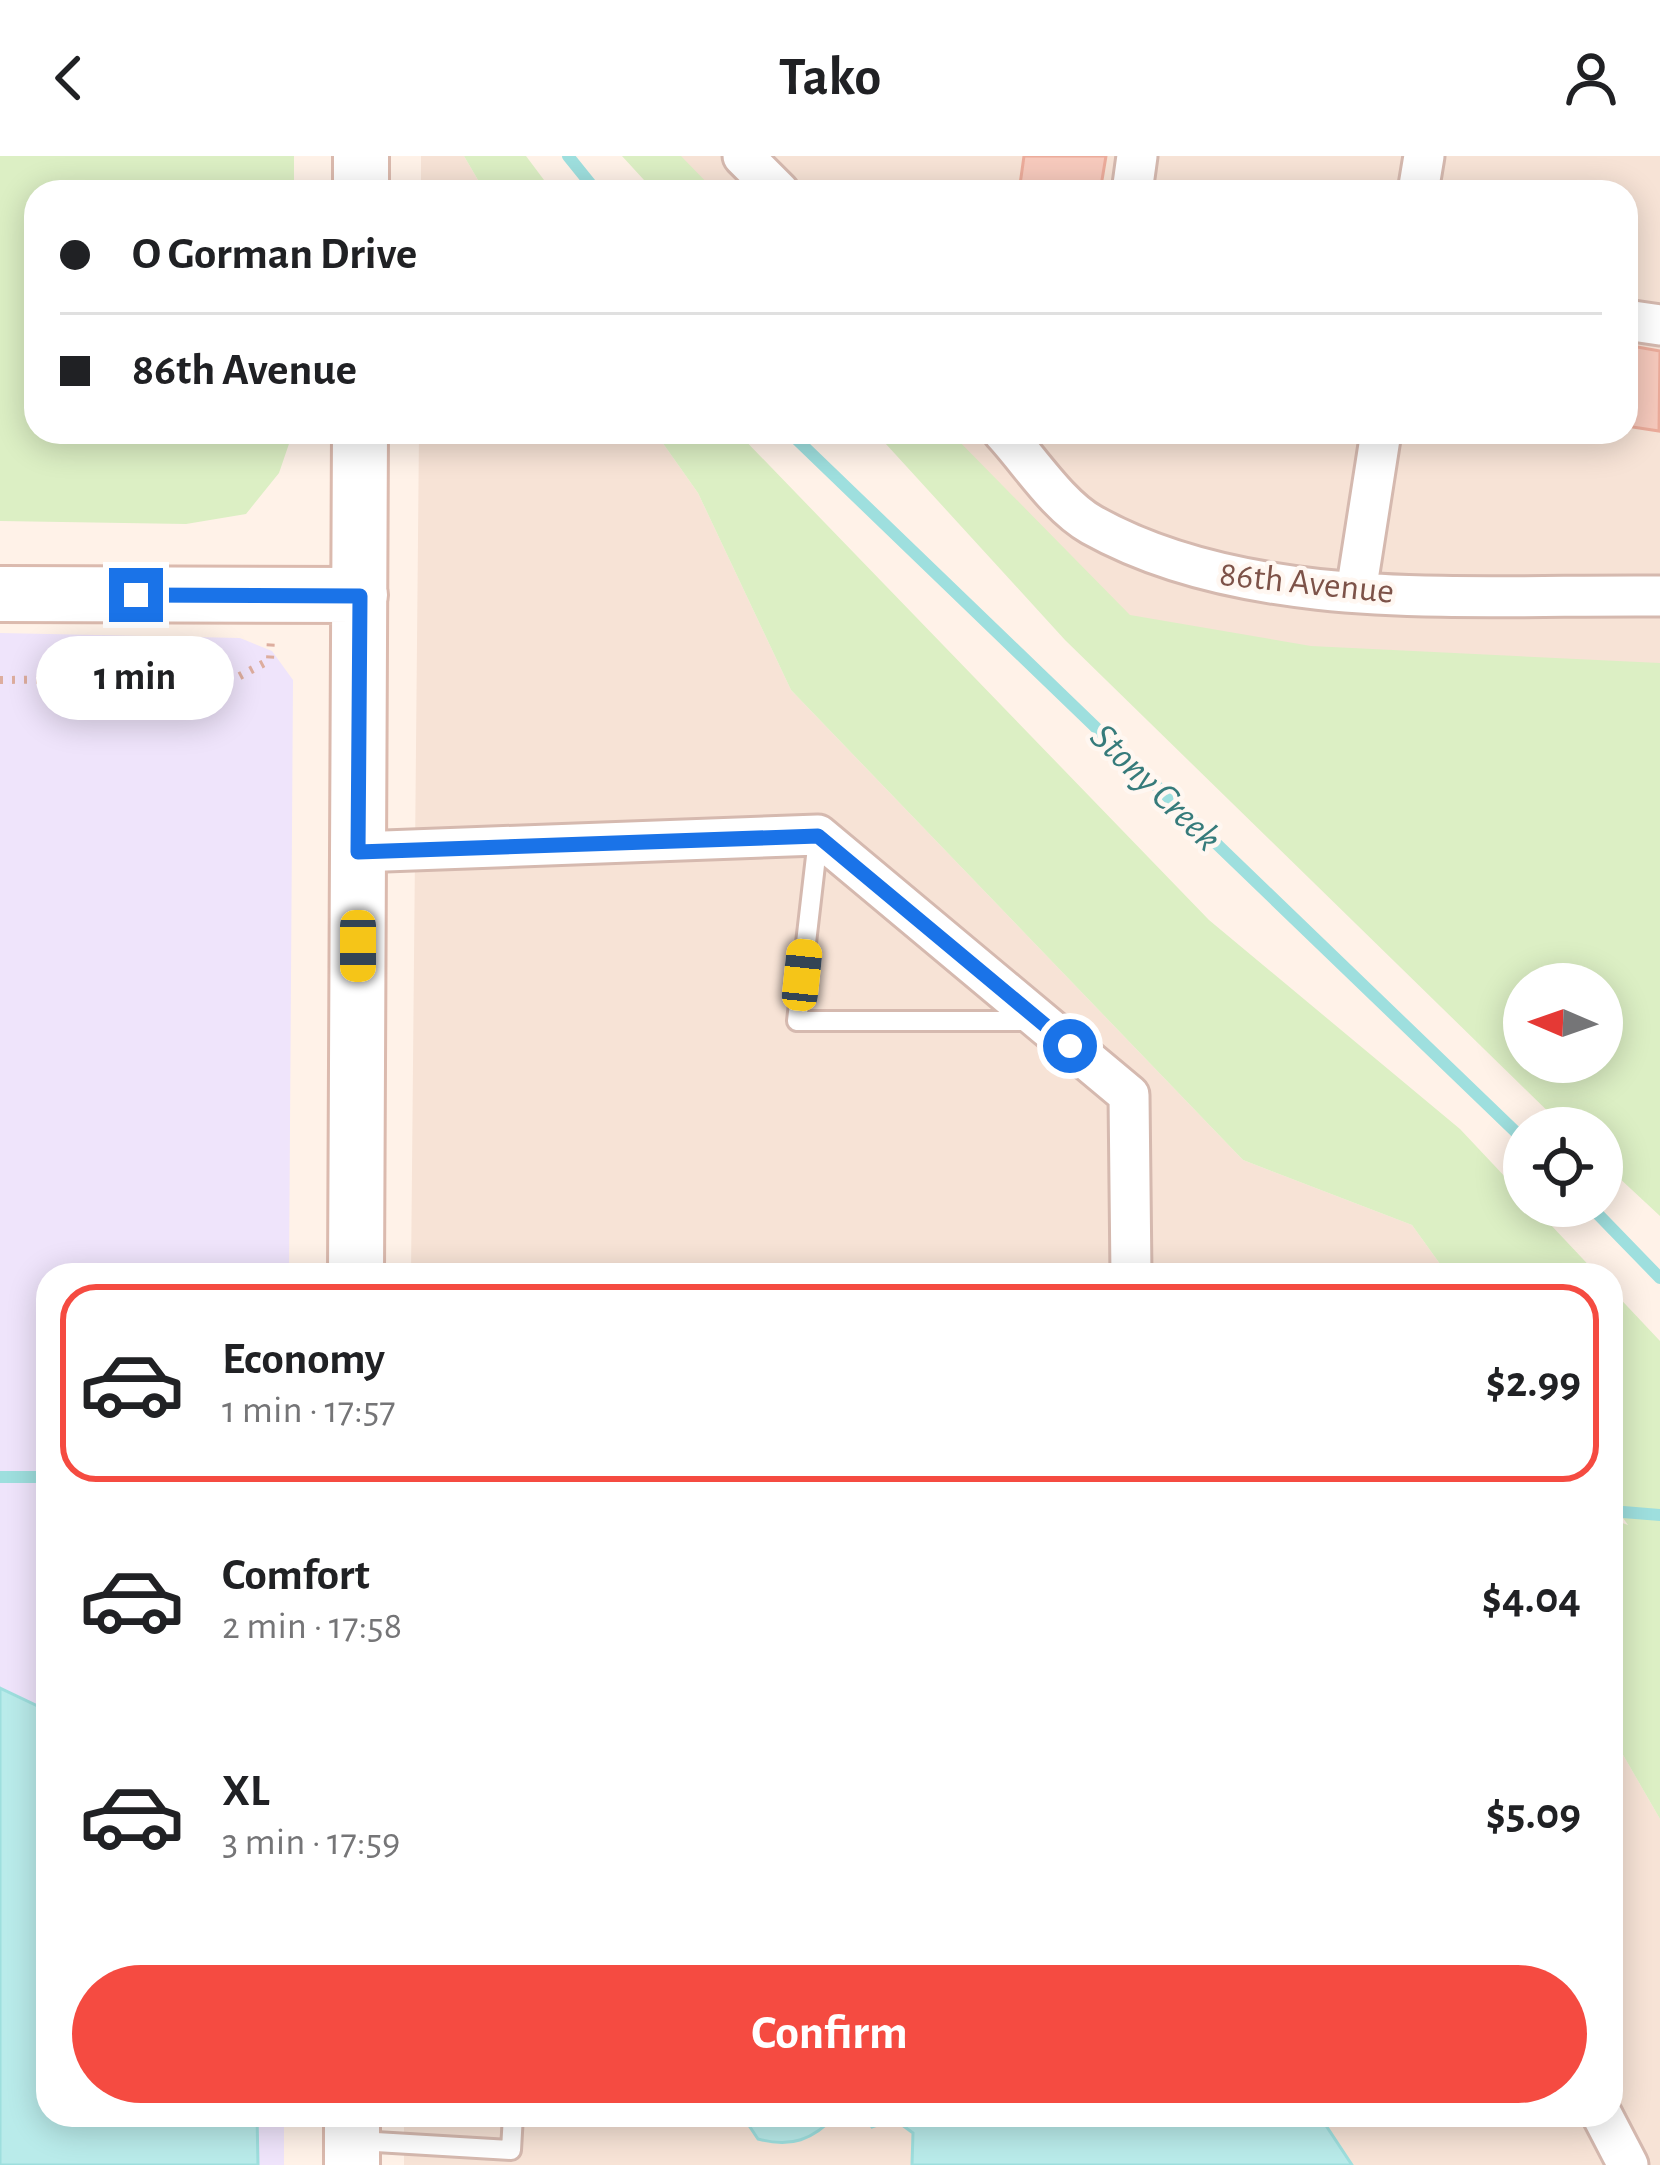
<!DOCTYPE html>
<meta charset="utf-8">
<style>
body{margin:0;font-family:"Alegreya Sans",sans-serif;background:#f2f2f2;color:#202124;height:100vh;display:flex;flex-direction:column;font-size:45px;white-space:nowrap}
*{box-sizing:border-box;margin:0}
p{font-size:39px;color:#757577}
.icon{flex:none;width:66px;height:66px;fill:none;stroke:currentColor;stroke-width:2;stroke-linecap:round;stroke-linejoin:round}
.map{position:relative;flex:1;overflow:hidden}
.drawer{position:absolute;left:36px;top:1107px;width:1587px;height:864px;display:flex;flex-direction:column;background:#fff;border-radius:36px;box-shadow:0 6px 30px #0003}
.drawer>*{flex:none}
.hud{position:absolute;left:24px;top:24px;width:1614px;height:264px;border-radius:36px;box-shadow:0 6px 30px #0003;display:grid;align-content:center;height:264px;padding:0 36px;background:#fff}
.needle{width:78px;rotate:272deg}
.tools{position:absolute;left:1503px;top:807px;display:grid;gap:24px}
.tools a{display:grid;place-items:center;width:120px;height:120px;border-radius:50%;background:#fff;box-shadow:0 6px 30px #0003;font-size:60px}
.end{position:absolute;width:54px;height:54px;margin:-27px;border:15px solid #1a73e8;background:#fff;box-shadow:0 0 0 6px #fff}
.from{border-radius:50%}
.bubble{position:absolute;height:84px;border-radius:42px;background:#fff;box-shadow:0 6px 30px #0003;font-size:39px;font-weight:700;line-height:84px;text-align:center}
.car{position:absolute;width:36px;height:72px;margin:-36px -18px;border-radius:15px;box-shadow:0 0 9px 3px #0007;background:linear-gradient(#f5c518 24%,#345 0 40%,#f5c518 0 76%,#345 0 86%,#f5c518 0)}
.hud b{display:flex;align-items:center;gap:42px;height:114px;font-size:45px}
.hud b+b{border-top:3px solid #e0e0e0}
.hud i{width:30px;height:30px;background:#202124}
ul{padding:21px 0 0;list-style:none}
li{display:flex;align-items:center;gap:36px;height:198px;margin:0 24px 18px;padding:0 12px;border:6px solid transparent;border-radius:36px}
li div{flex:1}
li b{display:block;font-size:45px}
li em{font-style:normal;font-weight:700}
li.active{border-color:#f54b41}
li>.icon{width:108px;height:108px;stroke-width:1.5}
.action{display:flex;gap:24px;margin-top:auto;padding:24px 36px}
.action a{flex:1;height:138px;border-radius:72px;background:#f54b41;color:#fff;font-size:48px;font-weight:700;line-height:138px;text-align:center}
header{display:flex;justify-content:space-between;align-items:center;height:156px;padding:0 36px;background:#fff;font-size:54px;font-weight:700}
.map>svg:first-child{display:block}
.residential{fill:#f7e3d6}
.education{fill:#efe4fb}
.green{fill:#dcefc4;fill-rule:evenodd}
.water{fill:#b9ebea;stroke:#9edfde;stroke-width:3}
.lines{fill:none;stroke-linecap:round;stroke-linejoin:round}
.stream{stroke:#9edfde;stroke-width:12}
.building{fill:#f7cabd;stroke:#ecac9b;stroke-width:3}
.lane-casing{stroke:#d5b9af;stroke-width:24}
.street-casing{stroke:#d5b9af;stroke-width:45}
.secondary-casing{stroke:#dbbaae;stroke-width:60}
.path{stroke:#ddad9e;stroke-width:8;stroke-dasharray:3 9;stroke-linecap:butt}
.lane{stroke:#fff;stroke-width:18}
.street{stroke:#fff;stroke-width:39}
.secondary{stroke:#fff;stroke-width:54}
.route{stroke:#1a73e8;stroke-width:15}
.labels{text-anchor:middle;stroke-width:9;stroke-linejoin:round;paint-order:stroke}
.street-label{font-size:36px;fill:#7d5248;stroke:#fff7f1}
.water-label{font-size:39px;font-style:italic;fill:#367b7b;stroke:#fff7f1}
</style>
<header><svg class="icon" aria-label="back" viewBox="0 0 24 24"><path d="M15 5l-7 7 7 7"/></svg>Tako<svg class="icon" aria-label="person" viewBox="0 0 24 24"><circle cx="12" cy="8" r="4"/><path d="M4 21q1-7 8-7t8 7"/></svg></header>
<div class="map">
<svg width="1660" height="2009" viewBox="0 0 1660 2009">
<rect width="100%" height="100%" fill="#fff2e8"/>
<path class="residential" d="M421,0H464L485,36H421Z
M673,0H1660V510L1198,497L1093,448L932,276H1626V36H707Z
M419,276H655L698,337L791,534L1243,1004L1412,1069L1448,1119H411Z
M1611,1578L1660,1663V2009H404V1959H1611Z"/>
<path class="education" d="M0,477L240,482L272,495L293,524L289,1119H48V1959H284V2009H0Z"/>
<path class="green" d="M0,0H294V36H36V276H293L279,317L246,358L186,368L0,365Z
M464,0H526L553,36H485Z
M622,0H681L716,36H655Z
M655,276H737L1209,764L1460,973L1524,1041V1050H1533L1598,1119H1448L1412,1069L1243,1004L791,534L698,337Z
M875,276H950L1130,459L1311,490L1660,507V1060L1602,1006V972H1565L1065,484ZM1524,828H1602V906H1524Z
M1611,1133L1660,1185V1663L1611,1578V1363L1628,1369L1611,1345Z"/>
<path class="water" d="M0,1532L48,1555V1959H257L258,2009H0Z
M742,1959H836C813,1984 791,1992 758,1983Z
M863,1959H1319L1352,2009H912L913,1977L894,1963L872,1971Z"/>
<g class="lines">
<path class="stream" d="M568,0L597,36
M789,276L1524,984
M1590,1050L1660,1122
M0,1321H48
M1611,1355L1660,1359"/>
</g>
<path class="building" d="M1024,0H1106L1100,36H1019Z
M1626,189L1660,195L1659,275L1626,270Z"/>
<g class="lines">
<g class="lane-casing">
<path id="lane" d="M818,683L797,865H1030
M359,1985L511,1994L513,1959"/>
</g>
<g class="street-casing">
<path id="street" d="M743,0L779,36
M1132,36L1137,0
M1418,36L1424,0
M1626,164L1660,169
M1003,276C1029,304 1058,350 1092,369C1253,459 1479,438 1660,440
M1356,436L1381,276
M358,696L818,679L1129,939L1131,1119
M1602,1959L1628,2009"/>
</g>
<g class="secondary-casing">
<path id="secondary" d="M361,36V0
M0,438L360,439
M356,1119L360,276
M352,2009V1959"/>
</g>
<path class="path" d="M0,524L236,522L270,504L271,480"/>
<use href="#lane" class="lane"/>
<use href="#street" class="street"/>
<use href="#secondary" class="secondary"/>
</g>
<g class="lines">
<path class="route" d="M136,439L360,440L358,696L818,680L1070,890"/>
</g>
<g class="labels">
<g class="street-label">
<text transform="translate(1307 425) rotate(6)" y="13">86th Avenue</text>
</g>
<g class="water-label">
<text transform="translate(1157 630) rotate(44)" y="14">Stony Creek</text>
</g>
</g>
</svg>
<div class="tools">
<a><svg class="needle" viewBox="-14 -14 28 28"><path d="M0-13l5 13h-10z" fill="#e53935"/><path d="M0 13l5-13h-10z" fill="#757577"/></svg></a>
<a><svg class="icon" aria-label="locate" viewBox="0 0 24 24"><circle cx="12" cy="12" r="6"/><path d="M12 2v4M12 18v4M2 12h4M18 12h4"/></svg></a>
</div>
<i class="end from" style="left:1070px;top:890px"></i>
<i class="end" style="left:136px;top:439px"></i>
<div class="bubble" style="left:36px;top:480px;width:198px">1 min</div>
<i class="car" style="left:358px;top:790px;rotate:180deg"></i>
<i class="car" style="left:802px;top:819px;rotate:6deg"></i>
<div class="hud">
<b><i class="from"></i>O Gorman Drive</b>
<b><i></i>86th Avenue</b>
</div>
<section class="drawer">
<ul>
<li class="active"><svg class="icon" aria-label="car" viewBox="0 0 24 24"><path d="M5 17H2v-5l4-1 3-4h7l3 4 3 1v5h-3M9 17h6M6 11h13"/><circle cx="7" cy="17" r="2"/><circle cx="17" cy="17" r="2"/></svg><div><b>Economy</b><p>1 min · 17:57</p></div><em>$2.99</em></li>
<li><svg class="icon" aria-label="car" viewBox="0 0 24 24"><path d="M5 17H2v-5l4-1 3-4h7l3 4 3 1v5h-3M9 17h6M6 11h13"/><circle cx="7" cy="17" r="2"/><circle cx="17" cy="17" r="2"/></svg><div><b>Comfort</b><p>2 min · 17:58</p></div><em>$4.04</em></li>
<li><svg class="icon" aria-label="car" viewBox="0 0 24 24"><path d="M5 17H2v-5l4-1 3-4h7l3 4 3 1v5h-3M9 17h6M6 11h13"/><circle cx="7" cy="17" r="2"/><circle cx="17" cy="17" r="2"/></svg><div><b>XL</b><p>3 min · 17:59</p></div><em>$5.09</em></li>
</ul>
<div class="action"><a>Confirm</a></div>
</section>
</div>
